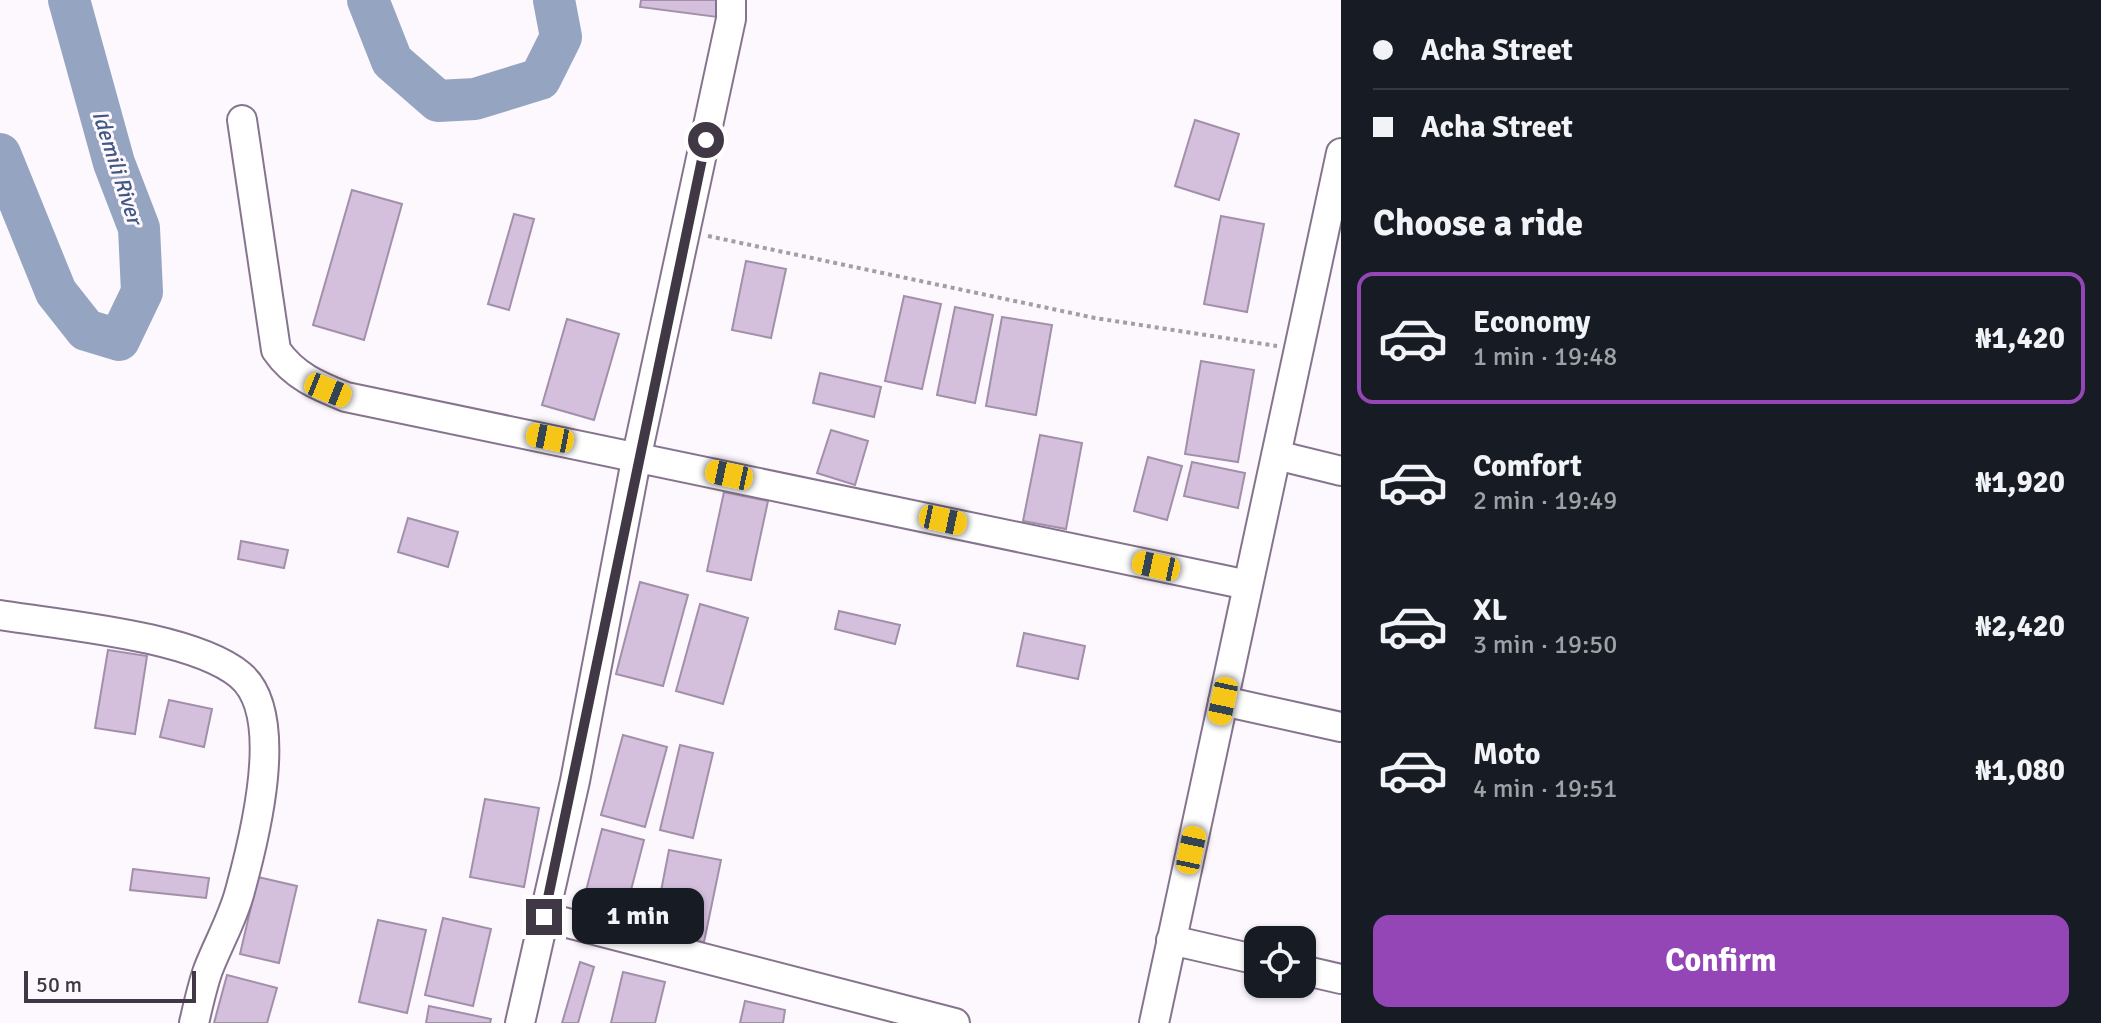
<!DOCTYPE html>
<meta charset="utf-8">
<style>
body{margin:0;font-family:Signika,sans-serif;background:#20242c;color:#f1f3f6;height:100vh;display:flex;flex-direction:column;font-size:30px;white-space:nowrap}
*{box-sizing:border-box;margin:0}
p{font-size:26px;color:#9ea1a6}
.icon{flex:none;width:44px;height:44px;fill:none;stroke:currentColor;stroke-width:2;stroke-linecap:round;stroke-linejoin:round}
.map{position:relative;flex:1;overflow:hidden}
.side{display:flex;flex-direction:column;background:#171b24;width:760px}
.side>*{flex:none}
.top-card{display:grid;align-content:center;height:176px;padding:0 32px;background:#171b24}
.fabs{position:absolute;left:1244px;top:926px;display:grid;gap:16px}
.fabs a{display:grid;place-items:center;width:72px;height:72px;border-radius:16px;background:#171b24;box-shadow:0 2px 6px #0004;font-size:40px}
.scale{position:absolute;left:24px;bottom:20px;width:172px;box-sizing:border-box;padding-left:8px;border:4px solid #403844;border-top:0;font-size:22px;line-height:28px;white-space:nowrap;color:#403844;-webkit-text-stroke:6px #fcf8fe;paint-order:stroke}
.end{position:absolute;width:36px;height:36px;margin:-18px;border:10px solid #403844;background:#fff;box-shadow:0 0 0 4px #fff}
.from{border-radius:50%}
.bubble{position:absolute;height:56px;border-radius:16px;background:#171b24;box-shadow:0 2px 6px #0004;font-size:26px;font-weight:800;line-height:56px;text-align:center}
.car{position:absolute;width:24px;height:48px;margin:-24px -12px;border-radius:10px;box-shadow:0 0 6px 2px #0007;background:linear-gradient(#f5c518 24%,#345 0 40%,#f5c518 0 76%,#345 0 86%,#f5c518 0)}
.top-card b{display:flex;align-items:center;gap:28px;height:76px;font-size:30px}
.top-card b+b{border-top:2px solid #363941}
.top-card i{width:20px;height:20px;background:#f1f3f6}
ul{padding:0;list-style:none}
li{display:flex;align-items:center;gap:24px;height:132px;margin:0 16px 12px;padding:0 16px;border:4px solid transparent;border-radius:16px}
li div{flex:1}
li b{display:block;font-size:30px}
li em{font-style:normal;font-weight:800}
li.selected{border-color:#9445b6}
li>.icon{width:72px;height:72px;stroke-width:1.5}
h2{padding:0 32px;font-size:36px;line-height:96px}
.primary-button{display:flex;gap:16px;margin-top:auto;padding:16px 32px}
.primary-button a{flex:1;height:92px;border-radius:16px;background:#9445b6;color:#fff;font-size:32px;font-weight:800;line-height:92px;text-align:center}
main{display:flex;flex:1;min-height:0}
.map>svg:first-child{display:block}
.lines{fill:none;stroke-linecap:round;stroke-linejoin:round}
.river{stroke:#95a4c1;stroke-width:42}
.building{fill:#d4c0dd;stroke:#a28faa;stroke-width:2}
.minor-casing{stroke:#86748e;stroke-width:32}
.path{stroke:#a39da6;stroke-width:4;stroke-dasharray:4 4;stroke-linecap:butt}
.minor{stroke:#fff;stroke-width:28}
.route{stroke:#403844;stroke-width:10}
.labels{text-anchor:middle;stroke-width:6;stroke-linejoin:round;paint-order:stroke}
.water-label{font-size:22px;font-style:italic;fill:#405781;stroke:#fcf8fe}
</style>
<main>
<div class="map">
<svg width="1341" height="1023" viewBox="0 0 1341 1023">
<rect width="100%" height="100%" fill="#fcf8fe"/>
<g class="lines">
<path class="river" d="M368,0L392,61L438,101L475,99L540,79L561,37L554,0
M0,154L56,292L86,330L119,340L142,292L139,228L114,163L69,0"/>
</g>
<path class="building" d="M641,0H719L717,17L640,7Z
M1195,120L1239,134L1219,200L1175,186Z
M352,190L402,204L364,340L313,325Z
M514,214L534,219L509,310L488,304Z
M1221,216L1264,224L1247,312L1204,304Z
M746,261L786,269L771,338L732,330Z
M904,296L941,304L922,389L885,381Z
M955,307L993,315L975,403L937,395Z
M1002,317L1052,325L1036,415L986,406Z
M567,319L619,334L594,420L542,405Z
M1201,361L1254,370L1238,462L1185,454Z
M820,373L881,387L874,417L813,403Z
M831,430L868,441L855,485L817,473Z
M1040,435L1082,443L1066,529L1023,521Z
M1148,457L1182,466L1167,520L1134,511Z
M1192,462L1245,473L1238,508L1184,496Z
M724,492L768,501L751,580L707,571Z
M408,518L458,532L448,567L398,552Z
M241,541L288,550L284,568L238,559Z
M640,582L688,595L663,686L616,674Z
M700,604L748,618L723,704L676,691Z
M839,611L900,625L895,644L835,629Z
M1024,633L1085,646L1078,679L1017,666Z
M108,650L147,656L135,734L95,728Z
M169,700L212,709L204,747L160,737Z
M623,735L667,747L645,827L601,815Z
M680,745L713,753L693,838L660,830Z
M485,799L539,808L524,887L470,877Z
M602,829L644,840L623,921L581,910Z
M669,850L721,860L704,942L653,932Z
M133,869L209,878L206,898L130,890Z
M258,877L297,886L279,963L240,954Z
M443,918L491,929L473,1006L425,995Z
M378,920L426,930L407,1013L359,1002Z
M580,962L594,967L578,1023H562Z
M623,972L665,982L655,1023H611Z
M227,975L277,988L267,1023H214Z
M745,1001L785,1010L783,1023H740Z
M429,1006L491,1019L490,1023H426Z"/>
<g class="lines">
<g class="minor-casing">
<path id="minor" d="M242,120L276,350C294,376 318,386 346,397L1248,585
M1276,455L1341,471
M0,615C62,625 193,636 240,675C287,714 254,840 240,891C233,918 218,944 208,970C202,987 198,1006 194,1023
M1223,701L1341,727
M544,917L955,1023
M1171,940L1258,960
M1302,970L1341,979
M520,1023L575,781L637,455L731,19V0
M1154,1023L1341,153"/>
</g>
<path class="path" d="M708,236L1095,318L1277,346"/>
<use href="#minor" class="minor"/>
</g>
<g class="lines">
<path class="route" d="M544,917L706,140"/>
</g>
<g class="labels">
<g class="water-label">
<text transform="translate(118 167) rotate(72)" y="8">Idemili River</text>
</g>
</g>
</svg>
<div class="fabs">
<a><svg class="icon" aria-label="locate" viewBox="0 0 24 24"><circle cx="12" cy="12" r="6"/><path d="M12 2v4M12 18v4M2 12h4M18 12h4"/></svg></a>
</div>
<div class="scale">50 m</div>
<i class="end from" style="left:706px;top:140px"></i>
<i class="end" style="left:544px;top:917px"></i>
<div class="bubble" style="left:572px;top:888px;width:132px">1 min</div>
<i class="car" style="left:328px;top:390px;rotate:112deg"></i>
<i class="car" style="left:550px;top:438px;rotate:281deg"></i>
<i class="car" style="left:729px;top:475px;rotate:282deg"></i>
<i class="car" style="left:943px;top:520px;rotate:102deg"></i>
<i class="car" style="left:1156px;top:566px;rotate:282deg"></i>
<i class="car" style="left:1223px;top:701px;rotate:192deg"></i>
<i class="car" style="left:1191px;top:850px;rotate:12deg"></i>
</div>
<section class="side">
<div class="top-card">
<b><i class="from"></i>Acha Street</b>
<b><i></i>Acha Street</b>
</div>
<h2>Choose a ride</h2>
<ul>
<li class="selected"><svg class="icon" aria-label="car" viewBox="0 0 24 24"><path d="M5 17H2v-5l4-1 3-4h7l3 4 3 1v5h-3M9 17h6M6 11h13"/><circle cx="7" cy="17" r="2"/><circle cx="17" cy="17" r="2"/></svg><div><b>Economy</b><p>1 min · 19:48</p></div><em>₦1,420</em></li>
<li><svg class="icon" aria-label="car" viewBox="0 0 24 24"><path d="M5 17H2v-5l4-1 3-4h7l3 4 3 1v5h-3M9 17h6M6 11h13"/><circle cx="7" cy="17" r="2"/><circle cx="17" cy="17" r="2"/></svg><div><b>Comfort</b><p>2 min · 19:49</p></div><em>₦1,920</em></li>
<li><svg class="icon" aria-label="car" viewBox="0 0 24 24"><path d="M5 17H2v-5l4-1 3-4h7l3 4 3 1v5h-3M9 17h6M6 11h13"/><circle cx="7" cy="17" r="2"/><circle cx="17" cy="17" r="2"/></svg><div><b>XL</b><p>3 min · 19:50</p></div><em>₦2,420</em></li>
<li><svg class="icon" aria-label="car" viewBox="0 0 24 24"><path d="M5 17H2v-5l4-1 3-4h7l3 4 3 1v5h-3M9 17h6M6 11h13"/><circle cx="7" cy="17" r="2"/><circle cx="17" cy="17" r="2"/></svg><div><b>Moto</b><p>4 min · 19:51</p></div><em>₦1,080</em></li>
</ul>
<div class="primary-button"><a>Confirm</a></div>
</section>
</main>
